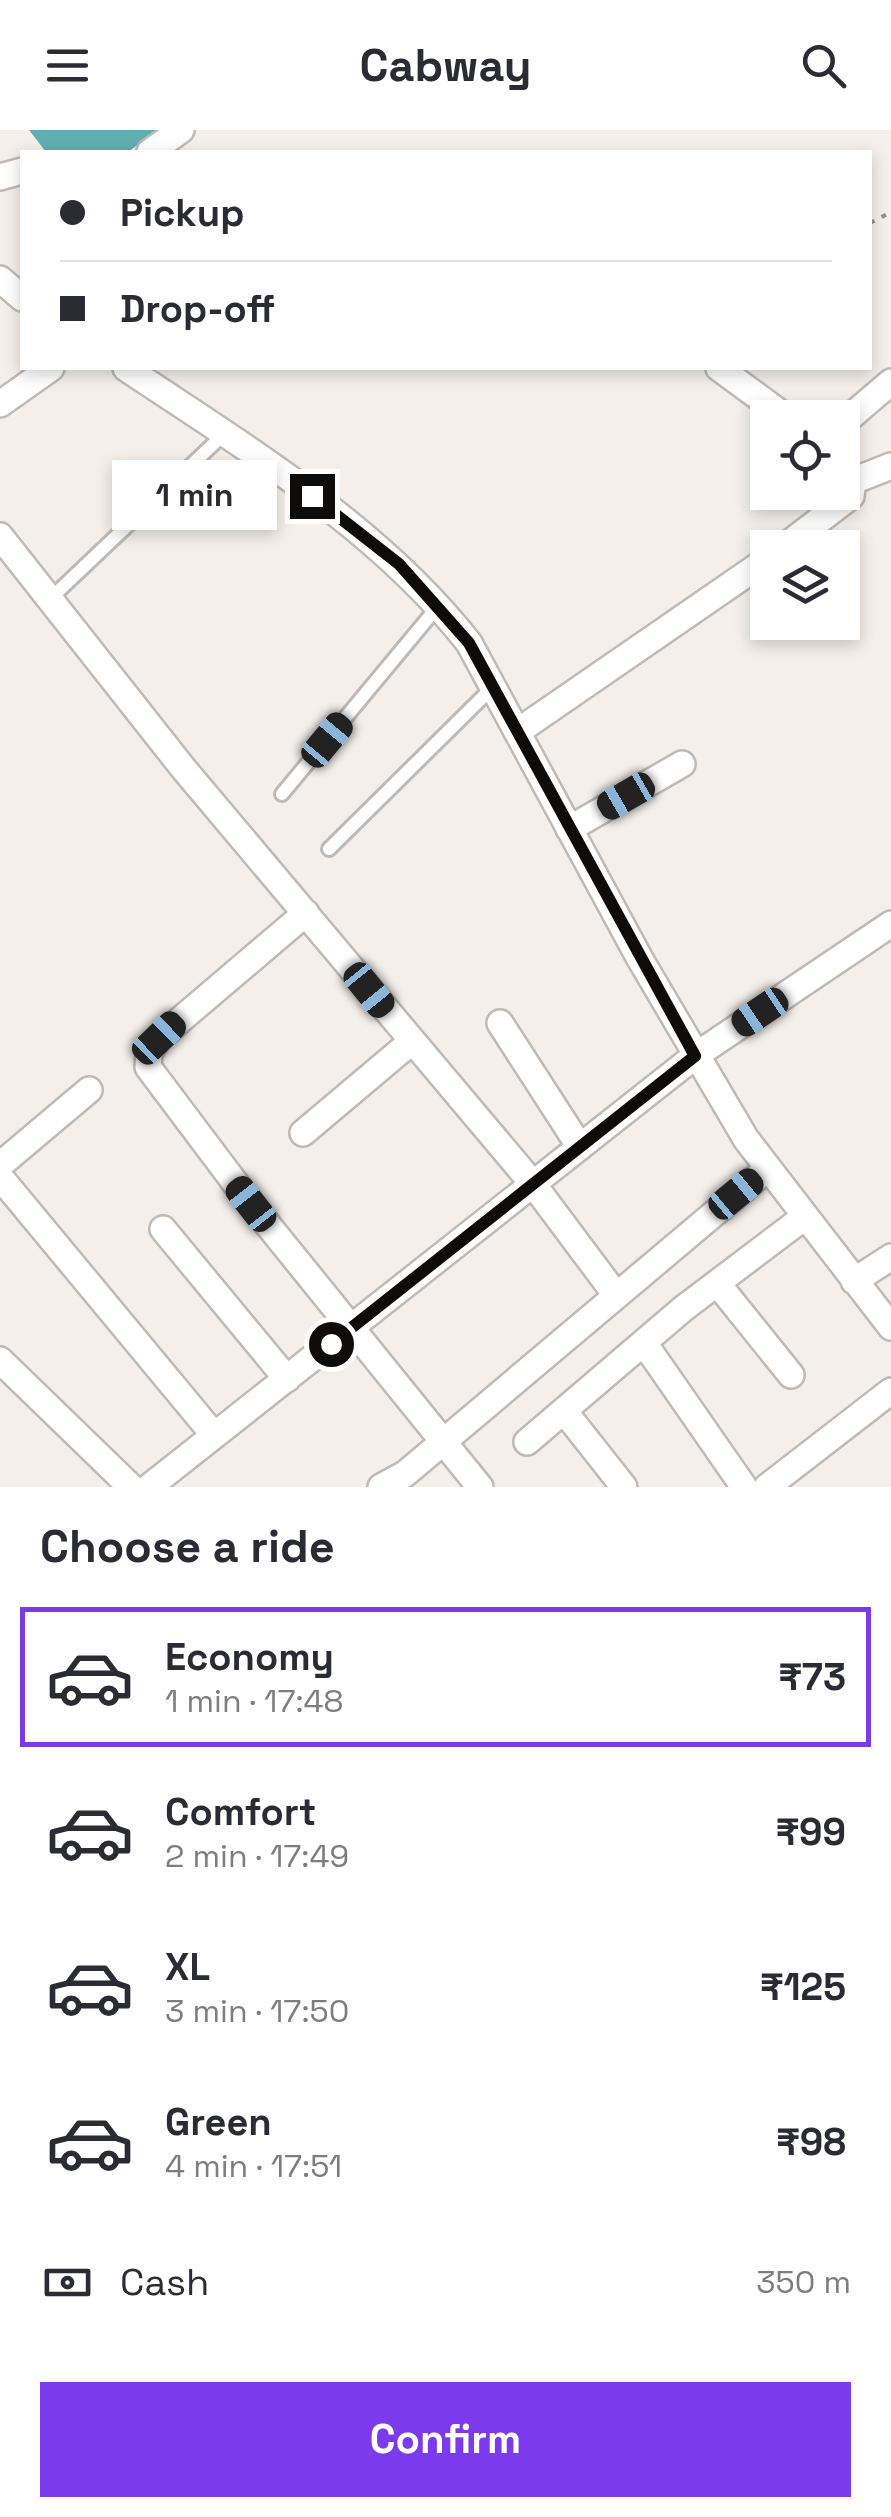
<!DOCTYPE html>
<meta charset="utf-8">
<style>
body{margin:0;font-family:"Space Grotesk",sans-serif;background:#f7f7f7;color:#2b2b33;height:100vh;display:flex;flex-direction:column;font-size:38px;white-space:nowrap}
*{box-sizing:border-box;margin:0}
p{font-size:32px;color:#7c7c81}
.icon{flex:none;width:55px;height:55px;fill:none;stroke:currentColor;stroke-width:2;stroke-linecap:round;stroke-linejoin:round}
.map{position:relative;height:1357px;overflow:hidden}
.details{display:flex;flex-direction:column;background:#fff;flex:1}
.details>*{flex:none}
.banner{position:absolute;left:20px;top:20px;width:852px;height:220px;border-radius:0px;box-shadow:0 5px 15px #0003;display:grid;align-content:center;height:220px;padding:0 40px;background:#fff}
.fabs{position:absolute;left:750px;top:270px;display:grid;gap:20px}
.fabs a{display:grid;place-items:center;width:110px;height:110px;border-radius:0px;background:#fff;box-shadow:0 5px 15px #0003;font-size:50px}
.end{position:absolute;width:45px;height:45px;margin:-22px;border:12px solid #0e0c0b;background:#fff;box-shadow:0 0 0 5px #fff}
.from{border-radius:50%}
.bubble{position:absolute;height:70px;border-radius:0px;background:#fff;box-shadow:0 5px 15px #0003;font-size:32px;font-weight:700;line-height:70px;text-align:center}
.car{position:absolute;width:30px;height:60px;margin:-30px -15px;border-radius:12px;box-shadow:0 0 8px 2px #0007;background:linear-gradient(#222 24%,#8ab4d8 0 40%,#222 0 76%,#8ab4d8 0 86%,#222 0)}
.banner b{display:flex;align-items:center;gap:35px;height:95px;font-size:38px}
.banner b+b{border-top:2px solid #e1e1e2}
.banner i{width:25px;height:25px;background:#2b2b33}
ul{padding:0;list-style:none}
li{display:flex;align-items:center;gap:30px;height:140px;margin:0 20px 15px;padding:0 20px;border:5px solid transparent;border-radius:0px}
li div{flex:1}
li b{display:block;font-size:38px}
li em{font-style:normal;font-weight:700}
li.current{border-color:#7c3aed}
li>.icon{width:90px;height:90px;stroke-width:1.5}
h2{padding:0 40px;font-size:45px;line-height:120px}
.pay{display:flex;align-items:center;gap:25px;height:110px;padding:0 40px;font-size:38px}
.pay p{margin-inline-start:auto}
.cta{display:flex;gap:20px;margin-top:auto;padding:20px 40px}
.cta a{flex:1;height:115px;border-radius:0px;background:#7c3aed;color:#fff;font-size:40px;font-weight:700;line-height:115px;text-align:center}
header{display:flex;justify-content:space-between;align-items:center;height:130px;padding:0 40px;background:#fff;font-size:45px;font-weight:700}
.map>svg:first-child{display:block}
.water{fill:#60aeb0}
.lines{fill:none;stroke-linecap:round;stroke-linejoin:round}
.lane-casing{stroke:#bfbab6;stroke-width:18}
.street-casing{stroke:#bfbab6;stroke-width:30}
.path{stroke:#928f8c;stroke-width:4;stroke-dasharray:5 8;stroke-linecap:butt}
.lane{stroke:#fff;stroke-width:12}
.street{stroke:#fff;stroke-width:25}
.route{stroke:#0e0c0b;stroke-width:12}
</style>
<header><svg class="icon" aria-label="menu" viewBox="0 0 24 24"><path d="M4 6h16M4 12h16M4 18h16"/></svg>Cabway<svg class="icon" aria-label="search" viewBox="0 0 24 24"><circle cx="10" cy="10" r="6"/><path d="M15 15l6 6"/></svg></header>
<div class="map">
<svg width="891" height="1357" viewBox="0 0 891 1357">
<rect width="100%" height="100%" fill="#f4efeb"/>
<path class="water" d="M29,0H158L128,22H46Z"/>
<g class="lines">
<g class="lane-casing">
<path id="lane" d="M50,469L224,304
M282,664L439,475
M329,719L493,557"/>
</g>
<g class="street-casing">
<path id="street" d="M150,22L181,0
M0,47L22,41
M0,149L22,168
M126,238C247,319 378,397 469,513L640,829L746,1009L891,1197
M719,238L787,288
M0,274L51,238
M842,294L891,252
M853,351L891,336
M0,406L183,638L533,1054L616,1165
M783,418L851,366L853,351L842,334
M517,602L768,429
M569,699L682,634
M306,783L159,908L149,923L148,937L251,1074L480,1357
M500,893L580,1017
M303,1003L411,912
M0,1035L89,960
M0,1047L214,1305
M163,1099L287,1249
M854,1151L891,1127
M717,1153L791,1245
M644,1213L744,1357
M0,1230L131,1357
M564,1281L624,1357
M527,1312L684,1178L803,1088
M149,1357L695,926L891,794
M381,1357L405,1344L767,1039
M767,1357L891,1261"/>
</g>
<path class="path" d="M870,93L891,82"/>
<use href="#lane" class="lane"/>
<use href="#street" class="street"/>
</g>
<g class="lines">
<path class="route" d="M312,366L399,434L469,513L695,926L331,1214"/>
</g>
</svg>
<div class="fabs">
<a><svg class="icon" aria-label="locate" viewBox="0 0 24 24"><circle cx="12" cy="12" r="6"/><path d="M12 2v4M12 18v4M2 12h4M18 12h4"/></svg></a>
<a><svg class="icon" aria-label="layers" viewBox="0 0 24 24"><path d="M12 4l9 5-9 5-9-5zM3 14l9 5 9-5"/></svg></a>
</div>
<i class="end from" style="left:331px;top:1214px"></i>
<i class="end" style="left:312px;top:366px"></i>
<div class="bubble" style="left:112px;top:330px;width:165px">1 min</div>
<i class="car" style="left:327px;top:610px;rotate:40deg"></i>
<i class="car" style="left:626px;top:666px;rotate:240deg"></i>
<i class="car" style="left:369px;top:860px;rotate:141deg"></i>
<i class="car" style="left:760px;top:882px;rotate:236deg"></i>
<i class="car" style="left:159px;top:908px;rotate:46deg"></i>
<i class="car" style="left:736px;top:1064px;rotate:50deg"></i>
<i class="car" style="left:251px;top:1074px;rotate:322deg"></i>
<div class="banner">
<b><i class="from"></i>Pickup</b>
<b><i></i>Drop-off</b>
</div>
</div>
<section class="details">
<h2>Choose a ride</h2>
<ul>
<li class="current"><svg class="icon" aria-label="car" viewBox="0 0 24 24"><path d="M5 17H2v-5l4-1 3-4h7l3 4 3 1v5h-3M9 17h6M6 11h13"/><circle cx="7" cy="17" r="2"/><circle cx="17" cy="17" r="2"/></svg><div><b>Economy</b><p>1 min · 17:48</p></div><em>₹73</em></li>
<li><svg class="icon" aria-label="car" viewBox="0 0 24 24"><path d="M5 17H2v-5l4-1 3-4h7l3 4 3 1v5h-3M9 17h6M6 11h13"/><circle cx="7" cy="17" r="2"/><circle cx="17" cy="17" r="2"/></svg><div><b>Comfort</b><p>2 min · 17:49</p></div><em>₹99</em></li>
<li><svg class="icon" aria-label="car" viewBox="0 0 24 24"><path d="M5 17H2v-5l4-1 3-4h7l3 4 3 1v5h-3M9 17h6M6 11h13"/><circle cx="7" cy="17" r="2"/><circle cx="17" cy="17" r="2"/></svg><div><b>XL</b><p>3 min · 17:50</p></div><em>₹125</em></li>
<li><svg class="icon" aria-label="car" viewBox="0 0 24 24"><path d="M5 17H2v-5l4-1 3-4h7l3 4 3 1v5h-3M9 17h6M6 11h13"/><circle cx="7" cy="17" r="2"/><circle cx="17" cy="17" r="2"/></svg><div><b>Green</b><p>4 min · 17:51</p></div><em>₹98</em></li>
</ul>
<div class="pay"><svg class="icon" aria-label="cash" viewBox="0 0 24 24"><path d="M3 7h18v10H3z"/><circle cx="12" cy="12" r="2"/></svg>Cash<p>350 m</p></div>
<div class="cta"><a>Confirm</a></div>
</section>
